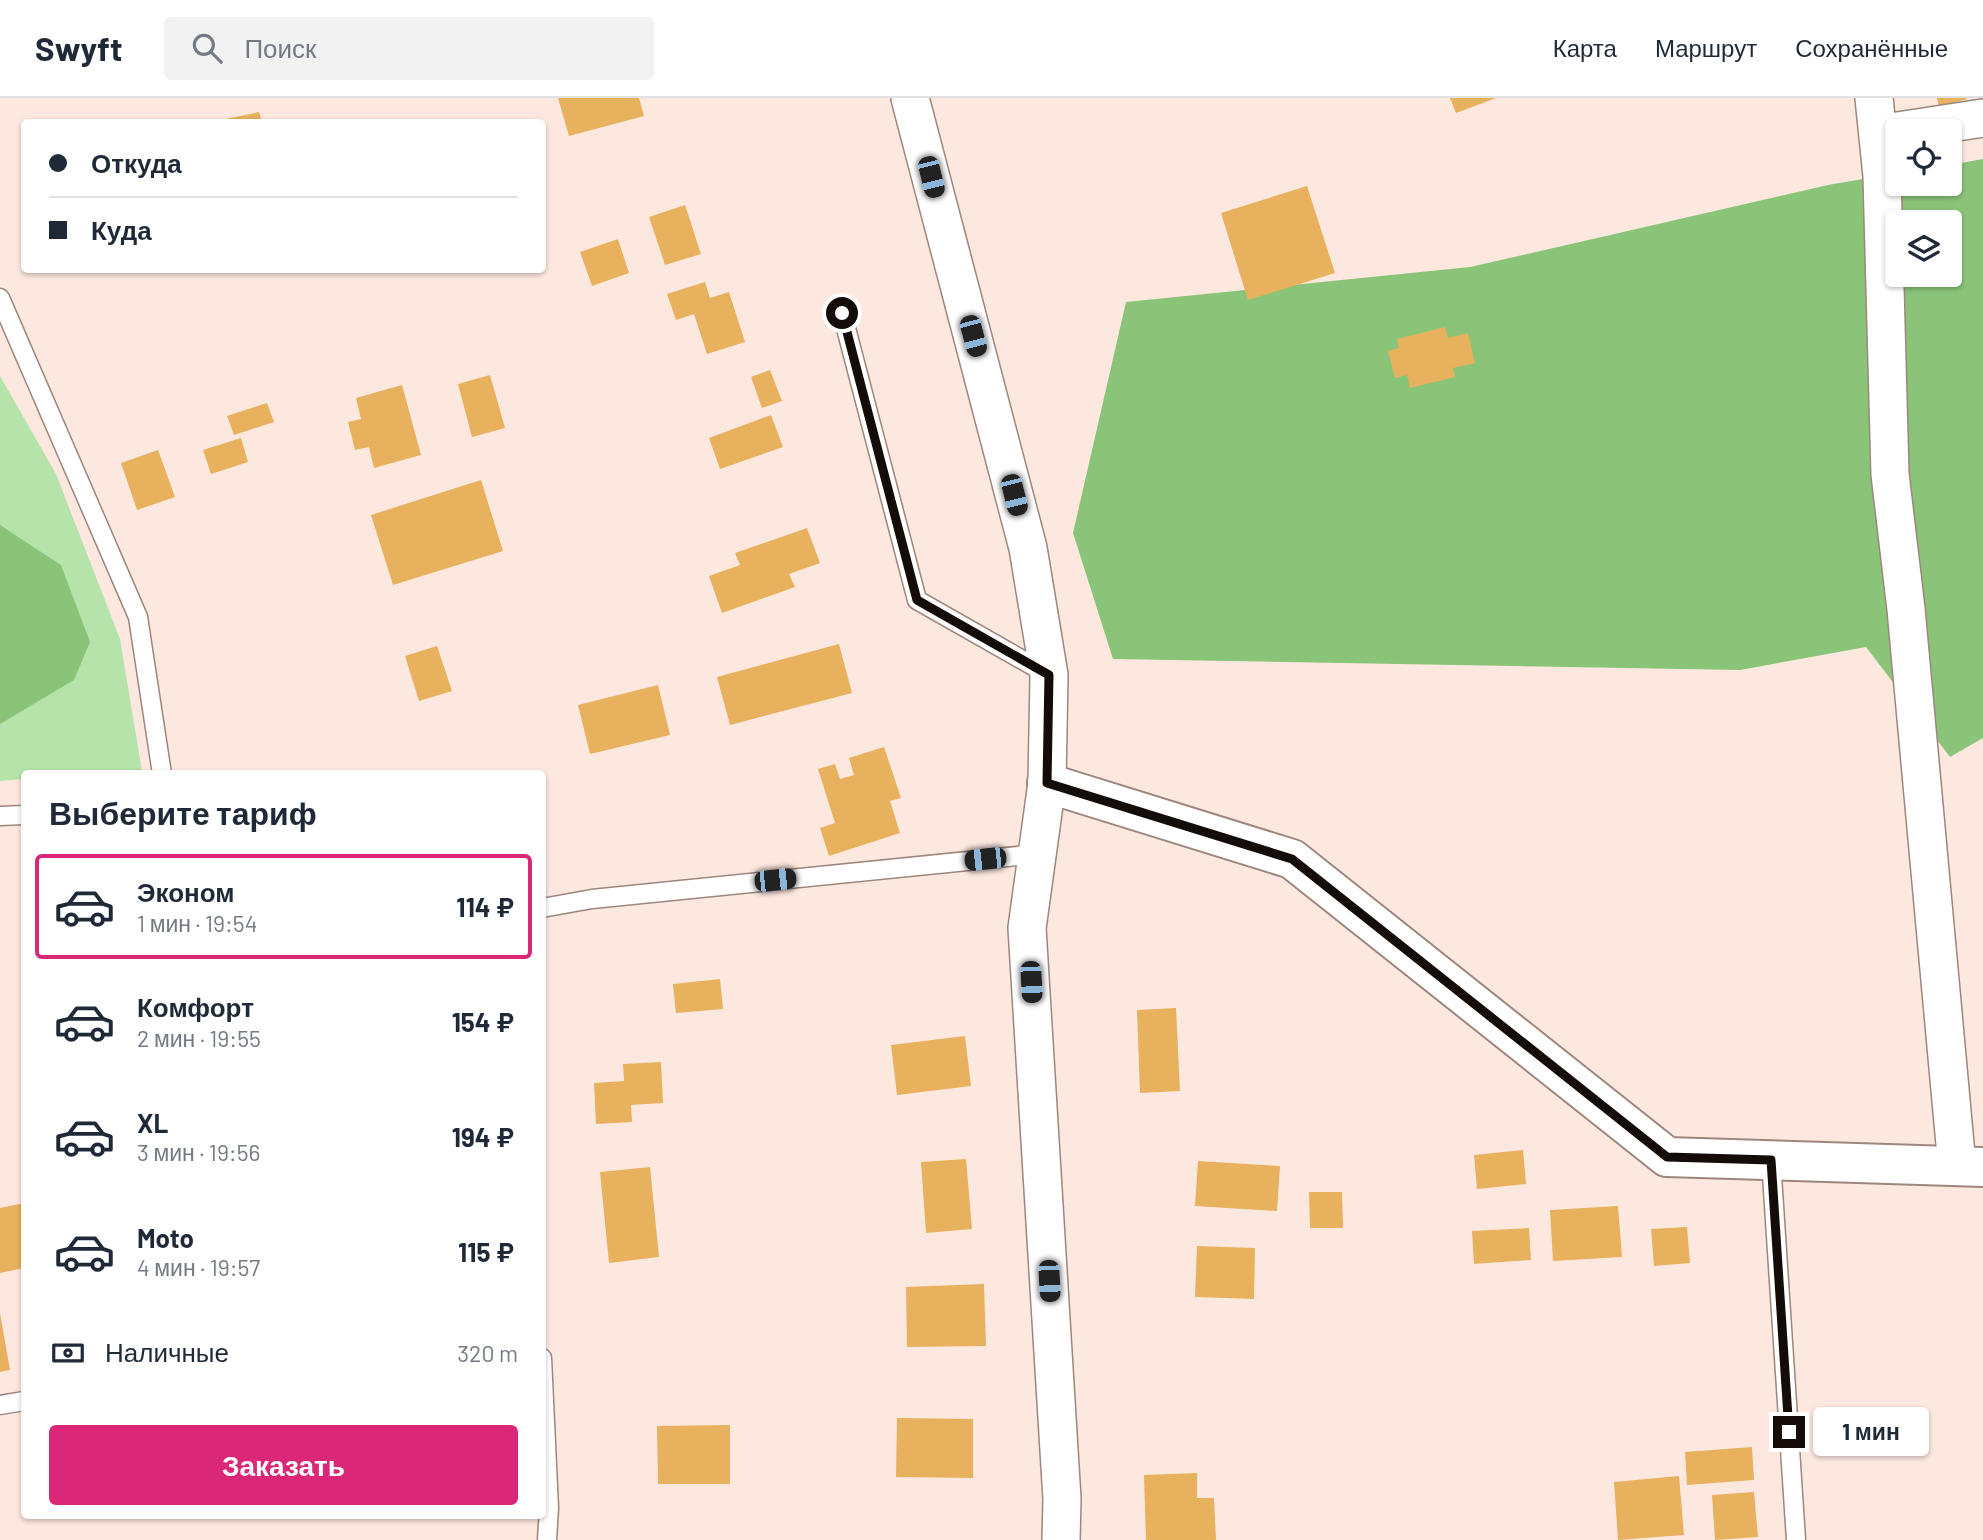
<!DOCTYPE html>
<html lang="ru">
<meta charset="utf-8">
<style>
body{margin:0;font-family:Barlow,sans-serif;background:#f2f2f3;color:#1f2937;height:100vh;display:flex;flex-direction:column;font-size:26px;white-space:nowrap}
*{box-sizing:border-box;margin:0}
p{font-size:23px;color:#747a83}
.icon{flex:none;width:38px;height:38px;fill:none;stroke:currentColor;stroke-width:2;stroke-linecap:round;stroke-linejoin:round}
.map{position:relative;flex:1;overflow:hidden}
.sheet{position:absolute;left:21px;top:672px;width:525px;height:749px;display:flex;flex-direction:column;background:#fff;border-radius:7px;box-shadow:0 2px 5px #0004}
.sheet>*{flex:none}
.guide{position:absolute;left:21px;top:21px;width:525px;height:154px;border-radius:7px;box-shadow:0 2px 5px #0004;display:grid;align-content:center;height:154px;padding:0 28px;background:#fff}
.controls{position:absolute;left:1885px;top:21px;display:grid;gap:14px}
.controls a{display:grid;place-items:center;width:77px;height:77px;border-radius:7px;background:#fff;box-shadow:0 2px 5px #0004;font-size:35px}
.end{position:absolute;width:32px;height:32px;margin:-16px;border:9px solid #140c09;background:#fff;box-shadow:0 0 0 4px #fff}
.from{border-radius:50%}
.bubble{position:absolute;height:49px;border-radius:7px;background:#fff;box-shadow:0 2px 5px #0004;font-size:23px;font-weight:700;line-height:49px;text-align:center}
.car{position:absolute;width:21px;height:42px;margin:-21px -10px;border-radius:9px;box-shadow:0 0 5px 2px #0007;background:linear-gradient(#222 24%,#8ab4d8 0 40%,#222 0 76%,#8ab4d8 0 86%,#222 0)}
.guide b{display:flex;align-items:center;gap:24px;height:66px;font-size:26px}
.guide b+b{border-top:2px solid #e0e1e3}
.guide i{width:18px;height:18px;background:#1f2937}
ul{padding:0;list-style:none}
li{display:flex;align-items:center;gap:21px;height:105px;margin:0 14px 10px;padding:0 14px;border:4px solid transparent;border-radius:7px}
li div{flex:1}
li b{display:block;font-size:26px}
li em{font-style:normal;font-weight:700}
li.selected{border-color:#db2777}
li>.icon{width:63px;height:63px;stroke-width:1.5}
h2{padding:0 28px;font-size:32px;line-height:84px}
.pay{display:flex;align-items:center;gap:18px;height:77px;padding:0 28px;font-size:26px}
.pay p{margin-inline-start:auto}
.cta{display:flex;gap:14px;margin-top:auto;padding:14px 28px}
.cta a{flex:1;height:80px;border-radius:7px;background:#db2777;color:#fff;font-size:28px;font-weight:700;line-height:80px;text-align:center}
header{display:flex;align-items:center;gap:42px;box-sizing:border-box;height:98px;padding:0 35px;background:#fff;border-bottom:2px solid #e0e1e3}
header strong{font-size:33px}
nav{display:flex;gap:38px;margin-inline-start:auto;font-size:24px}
.search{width:490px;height:63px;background:#f2f2f3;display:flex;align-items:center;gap:18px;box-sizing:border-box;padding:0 24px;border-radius:7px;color:#747a83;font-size:26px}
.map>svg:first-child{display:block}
.green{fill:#b5e3a9}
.forest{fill:#8ac479;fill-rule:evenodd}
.building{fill:#e7b15d}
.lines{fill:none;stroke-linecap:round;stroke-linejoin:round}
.service-casing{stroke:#9d867d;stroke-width:21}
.minor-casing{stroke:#9d867d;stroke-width:40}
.tertiary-casing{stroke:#9d867d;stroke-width:42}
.service{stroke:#fff;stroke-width:18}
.minor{stroke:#fff;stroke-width:37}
.tertiary{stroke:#fff;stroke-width:38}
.route{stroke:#140c09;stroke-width:9}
</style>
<header>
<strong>Swyft</strong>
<div class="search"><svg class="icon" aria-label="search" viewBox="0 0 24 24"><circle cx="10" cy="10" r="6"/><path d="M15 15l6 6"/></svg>Поиск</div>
<nav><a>Карта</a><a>Маршрут</a><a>Сохранённые</a></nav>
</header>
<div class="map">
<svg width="1983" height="1442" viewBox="0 0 1983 1442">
<rect width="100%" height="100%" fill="#fde8e0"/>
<path class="green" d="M0,278L56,376L120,541L142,673L24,676V681L0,683Z"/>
<path class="forest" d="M1983,61V640L1950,659L1866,549L1740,572L1113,561L1073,435L1126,204L1470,169L1828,87L1897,75V86H1950V67ZM1897,124H1950V177H1897Z
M0,427L61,467L90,544L74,582L0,626Z"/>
<path class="building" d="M558,0H639L644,18L569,38Z
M1450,0H1496L1456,15Z
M1937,0H1966L1967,1L1939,9Z
M259,14L262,24H221V22Z
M1307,88L1335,175L1248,202L1221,115Z
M685,107L701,156L665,167L649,119Z
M618,141L629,175L592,188L580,154Z
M705,184L710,200L729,194L745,244L707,256L694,216L676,222L667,196Z
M1445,229L1448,240L1468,235L1475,265L1453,270L1455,279L1410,290L1407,277L1395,280L1388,253L1399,250L1397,241Z
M770,272L782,303L762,310L751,279Z
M490,277L505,330L472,339L458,286Z
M402,287L421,357L374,370L369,349L355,352L348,324L361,321L356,300Z
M267,305L274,324L234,337L227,318Z
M771,317L783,349L720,371L709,340Z
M241,340L248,364L211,376L203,352Z
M158,352L175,399L137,412L121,365Z
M481,382L503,453L393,487L371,417Z
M807,430L820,465L789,476L795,489L722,515L709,478L740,467L735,455Z
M839,546L852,595L730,627L717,579Z
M437,548L452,593L419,603L405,558Z
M658,587L670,637L590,656L578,607Z
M884,649L901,700L890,703L900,735L829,758L820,730L835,725L818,671L835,666L840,681L854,677L849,660Z
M720,881L723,911L676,915L673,886Z
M1176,910L1180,993L1140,995L1137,912Z
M965,938L971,988L897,997L891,947Z
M661,964L663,1005L631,1007L632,1024L596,1026L594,985L624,983L623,966Z
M1523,1052L1526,1086L1477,1091L1474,1057Z
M966,1061L972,1131L926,1135L921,1064Z
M1198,1063L1280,1068L1277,1113L1195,1108Z
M650,1069L659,1159L609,1165L600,1074Z
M1309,1094H1342L1343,1130H1310Z
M24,1105V1170L0,1175V1110Z
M1618,1108L1622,1159L1553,1163L1550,1112Z
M1687,1129L1690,1165L1654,1168L1651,1131Z
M1529,1130L1531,1162L1474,1166L1472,1133Z
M1197,1148L1255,1150L1254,1201L1195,1199Z
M984,1186L986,1248L907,1249L906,1189Z
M0,1215L10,1272L0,1274Z
M897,1320L973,1321V1380L896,1379Z
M730,1327V1386H658L657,1328Z
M1752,1349L1754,1382L1687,1387L1685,1354Z
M1197,1375V1400H1214L1216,1442H1146L1144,1377Z
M1679,1378L1684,1437L1618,1442L1614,1384Z
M1754,1394L1758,1439L1715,1442L1712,1397Z"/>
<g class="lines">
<g class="service-casing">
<path id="service" d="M0,200L138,519L162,676
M842,215L917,502L1049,577
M0,718L24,717
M542,810L592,801L1037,756
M1771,1062L1796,1442
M542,1260L549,1410L547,1442
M0,1307L24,1303"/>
</g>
<g class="minor-casing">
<path id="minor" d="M910,0L1028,450L1049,577L1047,685L1027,830L1062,1401L1061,1442
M1874,0L1882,78L1890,376L1906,511L1957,1068
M1878,36L1983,20"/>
</g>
<g class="tertiary-casing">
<path id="tertiary" d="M1047,685L1292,761L1667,1059L1983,1069"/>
</g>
<use href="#service" class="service"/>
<use href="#minor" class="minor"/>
<use href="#tertiary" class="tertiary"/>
</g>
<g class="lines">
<path class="route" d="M842,215L917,502L1049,577L1047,685L1292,761L1667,1059L1771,1062L1789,1334"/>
</g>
</svg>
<div class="controls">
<a><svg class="icon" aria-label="locate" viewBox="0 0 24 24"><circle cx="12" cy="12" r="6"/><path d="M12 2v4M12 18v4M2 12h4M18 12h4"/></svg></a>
<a><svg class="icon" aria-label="layers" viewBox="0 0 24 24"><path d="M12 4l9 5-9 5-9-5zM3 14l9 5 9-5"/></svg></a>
</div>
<i class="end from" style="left:842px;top:215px"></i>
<i class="end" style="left:1789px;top:1334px"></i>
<div class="bubble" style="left:1813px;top:1309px;width:116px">1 мин</div>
<i class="car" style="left:931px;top:79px;rotate:166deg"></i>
<i class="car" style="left:973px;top:238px;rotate:165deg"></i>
<i class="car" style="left:1014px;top:397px;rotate:166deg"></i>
<i class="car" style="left:985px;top:761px;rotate:264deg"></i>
<i class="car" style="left:775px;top:782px;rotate:84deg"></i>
<i class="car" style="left:1031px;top:884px;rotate:177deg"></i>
<i class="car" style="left:1049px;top:1183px;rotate:177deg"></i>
<div class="guide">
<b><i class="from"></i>Откуда</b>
<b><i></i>Куда</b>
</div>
<section class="sheet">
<h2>Выберите тариф</h2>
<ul>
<li class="selected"><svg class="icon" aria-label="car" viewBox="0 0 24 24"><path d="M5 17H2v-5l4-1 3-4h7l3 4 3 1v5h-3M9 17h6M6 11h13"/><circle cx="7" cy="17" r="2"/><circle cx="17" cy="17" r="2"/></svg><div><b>Эконом</b><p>1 мин · 19:54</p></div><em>114 ₽</em></li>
<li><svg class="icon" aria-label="car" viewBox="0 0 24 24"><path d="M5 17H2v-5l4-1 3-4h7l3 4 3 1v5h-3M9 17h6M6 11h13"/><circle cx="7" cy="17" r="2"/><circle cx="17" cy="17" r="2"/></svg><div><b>Комфорт</b><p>2 мин · 19:55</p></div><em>154 ₽</em></li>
<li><svg class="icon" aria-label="car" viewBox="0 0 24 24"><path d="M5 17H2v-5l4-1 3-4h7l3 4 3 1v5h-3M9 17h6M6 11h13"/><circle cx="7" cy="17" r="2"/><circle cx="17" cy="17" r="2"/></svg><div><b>XL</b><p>3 мин · 19:56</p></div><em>194 ₽</em></li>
<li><svg class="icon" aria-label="car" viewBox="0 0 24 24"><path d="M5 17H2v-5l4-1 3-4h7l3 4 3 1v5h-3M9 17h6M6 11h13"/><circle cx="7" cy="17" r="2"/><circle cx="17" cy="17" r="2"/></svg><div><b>Moto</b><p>4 мин · 19:57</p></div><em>115 ₽</em></li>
</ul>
<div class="pay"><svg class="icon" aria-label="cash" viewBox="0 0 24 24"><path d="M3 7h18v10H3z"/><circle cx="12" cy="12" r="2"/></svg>Наличные<p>320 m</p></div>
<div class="cta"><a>Заказать</a></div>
</section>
</div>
